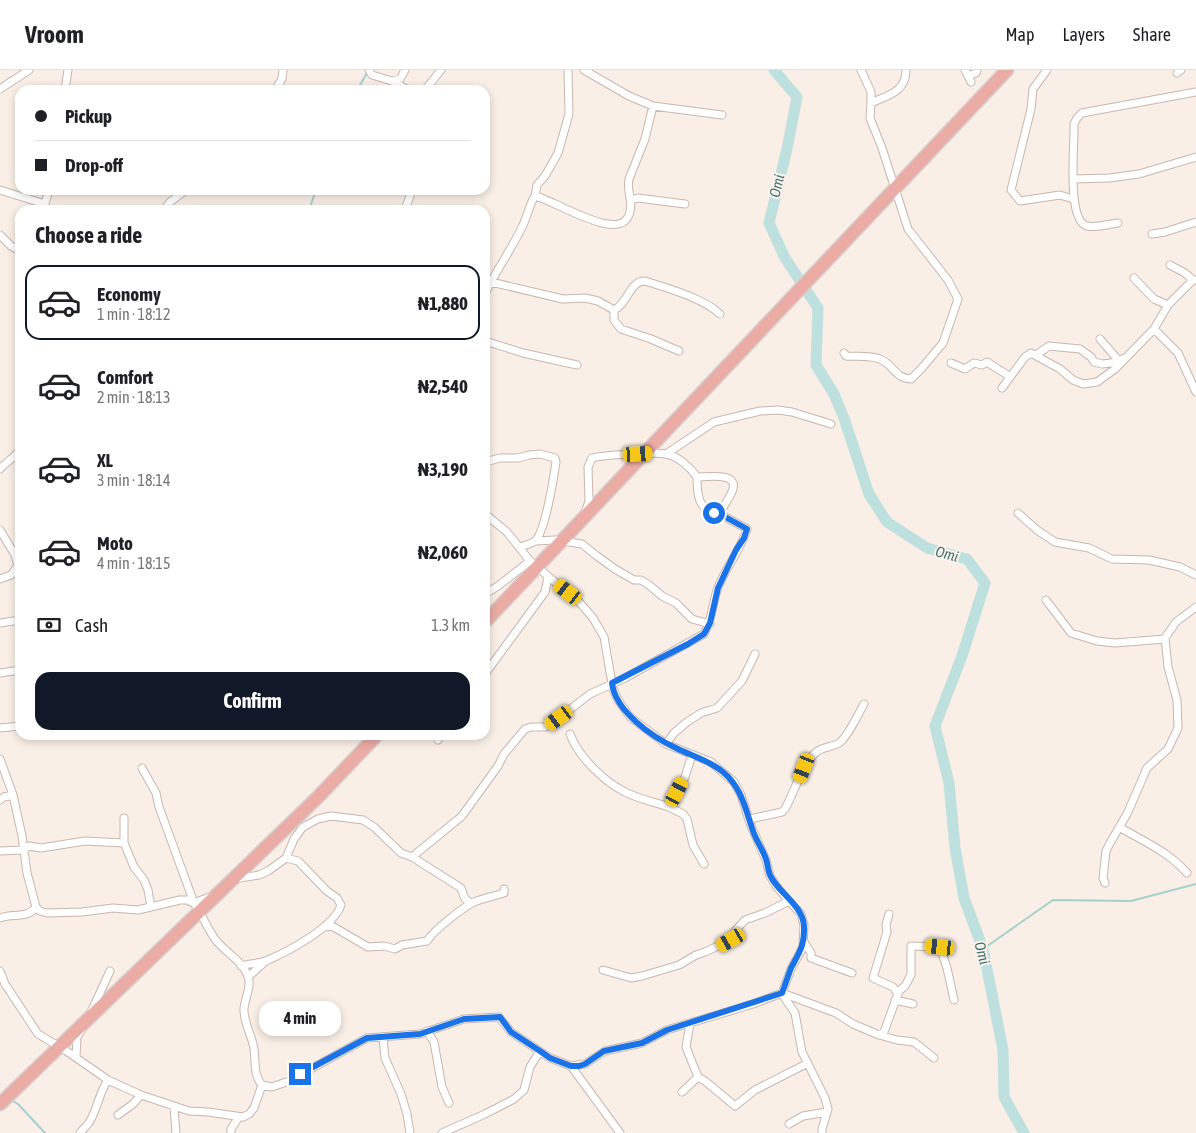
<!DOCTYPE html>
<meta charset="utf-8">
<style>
body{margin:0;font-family:"Asap Condensed",sans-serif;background:#f6f6f6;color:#202124;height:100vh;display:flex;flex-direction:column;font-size:19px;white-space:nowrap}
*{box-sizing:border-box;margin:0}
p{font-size:16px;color:#757577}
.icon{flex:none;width:28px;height:28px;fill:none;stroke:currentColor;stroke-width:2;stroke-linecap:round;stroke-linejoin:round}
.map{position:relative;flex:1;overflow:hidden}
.details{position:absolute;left:15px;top:135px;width:475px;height:535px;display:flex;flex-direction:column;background:#fff;border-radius:15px;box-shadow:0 2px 8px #0003}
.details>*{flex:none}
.banner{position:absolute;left:15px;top:15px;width:475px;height:110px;border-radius:15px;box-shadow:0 2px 8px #0003;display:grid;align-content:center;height:110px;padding:0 20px;background:#fff}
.end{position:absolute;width:22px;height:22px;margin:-11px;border:6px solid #1a73e8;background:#fff;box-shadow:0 0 0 2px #fff}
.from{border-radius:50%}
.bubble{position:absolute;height:35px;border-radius:15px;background:#fff;box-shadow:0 2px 8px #0003;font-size:16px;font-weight:700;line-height:35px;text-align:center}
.car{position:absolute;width:15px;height:30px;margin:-15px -8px;border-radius:6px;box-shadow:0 0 4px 1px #0007;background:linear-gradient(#f5c518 24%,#345 0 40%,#f5c518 0 76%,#345 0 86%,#f5c518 0)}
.banner b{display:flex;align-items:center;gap:18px;height:48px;font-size:19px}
.banner b+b{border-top:1px solid #e0e0e0}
.banner i{width:12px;height:12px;background:#202124}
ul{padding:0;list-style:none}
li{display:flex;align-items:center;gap:15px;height:75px;margin:0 10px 8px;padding:0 10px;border:2px solid transparent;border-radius:15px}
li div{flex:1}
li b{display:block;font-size:19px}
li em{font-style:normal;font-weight:700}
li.active{border-color:#111827}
li>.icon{width:45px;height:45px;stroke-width:1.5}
h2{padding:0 20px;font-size:22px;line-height:60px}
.pay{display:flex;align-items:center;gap:12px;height:55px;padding:0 20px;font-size:19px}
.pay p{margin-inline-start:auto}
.cta{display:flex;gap:10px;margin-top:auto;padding:10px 20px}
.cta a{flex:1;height:58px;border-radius:15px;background:#111827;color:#fff;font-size:20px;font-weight:700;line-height:58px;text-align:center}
header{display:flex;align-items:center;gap:30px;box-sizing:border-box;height:70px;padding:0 25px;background:#fff;border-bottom:1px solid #e0e0e0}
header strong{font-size:24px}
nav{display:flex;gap:28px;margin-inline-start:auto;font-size:18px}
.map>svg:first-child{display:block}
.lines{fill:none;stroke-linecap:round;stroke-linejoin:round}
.stream{stroke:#a5d0d0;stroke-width:2}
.river{stroke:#bee0df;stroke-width:11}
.street-casing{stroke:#c9b6ae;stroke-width:9}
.highway-casing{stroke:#d7cfce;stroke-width:15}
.street{stroke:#fff;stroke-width:7}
.highway{stroke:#ebaca5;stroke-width:12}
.route{stroke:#1a73e8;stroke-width:6}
.labels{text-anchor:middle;stroke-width:4;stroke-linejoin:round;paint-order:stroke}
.water-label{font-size:15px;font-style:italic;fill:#457272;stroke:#fcf3ec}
</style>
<header>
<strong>Vroom</strong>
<nav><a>Map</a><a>Layers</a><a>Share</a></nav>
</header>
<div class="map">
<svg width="1196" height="1063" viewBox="0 0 1196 1063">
<rect width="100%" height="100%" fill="#f9efe6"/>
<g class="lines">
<path class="stream" d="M357,20L367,3
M309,140L316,120
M983,879L1053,830L1131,831L1196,814
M11,1030L18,1034L45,1063"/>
<path class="river" d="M774,0L797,27L787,79L769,153L785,188L818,238L816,295L834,324L844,348L869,424L887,452L927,478L967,489L985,513L962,586L935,656L949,713L955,778L964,828L983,879L1003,980L1004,1027L1024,1063"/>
<g class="street-casing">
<path id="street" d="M369,0L372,5L392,11L408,20
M584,0L629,26L653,36L722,45
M861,0L871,22V33
M965,0L971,12
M1047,0L1033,19L1031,39L1011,120L1020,131L1060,125L1073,129
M1177,3L1181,0
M968,6L976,3L977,0
M392,11L400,9L405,0
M0,19L29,0
M65,20L68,0
M275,20L282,9L283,0
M425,20L441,0
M1074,109L1109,108L1139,104L1196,87
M0,120L45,134
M535,126L537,115L545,106L558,83L569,44L568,0
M631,130L638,128L685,134
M45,140V134L49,120
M164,140L170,132L186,120
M405,140L412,120
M1118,153C1109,154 1096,158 1087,156C1066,150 1075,74 1074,54L1077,48L1082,43L1196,22
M1152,164L1165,162L1196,152
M0,165L11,176L20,181
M1170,195L1185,203L1193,210H1196
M1134,208L1154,229L1168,235
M491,212L563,229L585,228L598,231L614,240V250L621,259L651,269L679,281
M485,224C496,200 512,179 523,155C528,145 529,135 535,126C554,130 616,171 628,147C635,134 626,122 629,109L645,69L653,36
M614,240C628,234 629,211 645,211C667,218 703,228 720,244
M1154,259L1178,283L1196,322
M1100,269L1119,291
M485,271L523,283L577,295
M844,283L846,286C858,287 872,285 882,290C894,296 895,308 911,309L921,299L943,273L958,229L948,210L908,159L882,78L870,48L871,33C888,25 906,22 906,0
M1036,285L1049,276L1080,279L1091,287L1094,292L1102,294L1111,293L1125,288
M951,293L965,299L974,293L982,295L987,292L1009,306
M1002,318L1025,287L1031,283L1060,299L1073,310L1083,314L1097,312L1115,299L1154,259L1168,235L1193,210
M666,384L714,352L760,341L778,340L792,342L831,354
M485,392L500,388H518L529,385L540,384L555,388L556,392C554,406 545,463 535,471C531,474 525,475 520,477
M0,399C6,392 14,388 20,380
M585,443L589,431L588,397L592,388C603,385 656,382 666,384C678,386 690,397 697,407C697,425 698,442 720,444
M1018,443L1037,460L1055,472L1089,478L1112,489L1149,490L1180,497L1196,505
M485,444L507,462L530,491L580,533L593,548L604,567L613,619L618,630L630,647L666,674L711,692L734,712L741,725L751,756L766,790L770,806L777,817L789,831
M0,460L15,485L20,503
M535,471L556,470L582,474L597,486L615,499L634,510H641L649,515L662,526L676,533L692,549L710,554
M0,509L11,505L18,496
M485,524L498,516L530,491
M1046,530L1071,563L1097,571L1115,573L1165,569
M0,553L20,550
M0,603L20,600
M485,604L545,522L548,507
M0,658L20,656
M570,664C578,686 603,711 625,722C639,729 654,732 669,737L685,707L692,685
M438,670L440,665
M666,674L674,663L687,652L701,643L717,638L742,611L755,584
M0,689L13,725L22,766L27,803L36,837L40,841L47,843L82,842L113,838L138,840L180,830H187L194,833L212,826
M142,698L156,723L159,737L194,833C202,844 207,858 215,869C225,883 246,892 249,911C250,919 245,929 244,938C243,952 252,965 254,979C256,992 253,1005 262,1015L272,1017L289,1011L367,968L420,964L464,949L499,947L511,962L550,988L571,996L620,1063
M0,730L4,727L13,725
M669,737L683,744L687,749L693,775L704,794
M124,748V773L134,797L144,810L148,820L151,837
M750,749L782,742L785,739C795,720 801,699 814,684C821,676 831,678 839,673C848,667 858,644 864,634
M1119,757C1143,771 1169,782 1187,803
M0,781L23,780L29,776L41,778L85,771L124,773
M412,787L462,746L498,696L504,684L525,659L531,657H545L550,655L590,624L625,608L704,564C713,549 712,531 719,515C727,496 741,479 747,459L720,444C723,436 731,426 733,419C738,402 706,407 697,407
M234,809L259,805L268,801L286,788L294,769L303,757L318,749L331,746L363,750L374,757L401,783L412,787L461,818L465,829L471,833
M1105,813L1103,808L1106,781L1110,773L1127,744L1147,698L1168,679L1178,658L1177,630L1168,597L1165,568L1176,552L1196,537
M889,844L886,855L887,862L873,908L893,917L898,924
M0,848C12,843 28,849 36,837
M324,857L332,856L368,877L384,876L395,879L402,875L427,871C434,860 462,838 474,832C483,828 494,826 504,823V819
M804,872L811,883V888L852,903
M241,896C250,893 260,894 268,890C289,881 334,857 341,835L337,828L327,821L298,791L286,788
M603,900L631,908L642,906L679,895L696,885L705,882L731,870L735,861L745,850L765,843L789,831L801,844L804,855L803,877L791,899L782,923
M0,901L5,914L38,964L65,980L108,1010
M248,907L266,891
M782,924L795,943L802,982L825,1028L828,1039L822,1059V1063
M895,930L913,934
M92,940L110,901
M427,961L434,972L442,1017L449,1033
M879,965L897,970L914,972L934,988
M383,967L385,988L401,1024L407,1044L410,1063
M76,987L77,967L81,961
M571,996L585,994L605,981L642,973L667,960L753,934L782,923L836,943L853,954L879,965L884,962L899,921L905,916L911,905V876L940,877L947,898L954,930
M698,1007L705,1011L735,1036L755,1020L808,993
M682,1022L698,1007L686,977L690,953
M174,1037L176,1063
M118,1045L133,1034L141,1025L189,1041L208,1042L243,1047L249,1044L254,1038L262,1015
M789,1054L803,1046L827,1042
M80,1063C83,1059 88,1055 90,1051C98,1038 99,1022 108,1010L141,1025
M231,1063V1059L239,1047
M442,1063L485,1044L514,1029L524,1020L530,997L540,981"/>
</g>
<g class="highway-casing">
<path id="highway" d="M485,552L1007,0
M0,1034L318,727L377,665"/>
</g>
<use href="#street" class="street"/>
<use href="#highway" class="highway"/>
</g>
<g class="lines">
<path class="route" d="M300,1004L367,968L420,964L464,949L500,947L511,962L540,981L550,988L571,996H579L585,994L604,981L642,973L667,960L782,923C785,915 788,906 791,898C799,883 805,875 804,856C803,836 780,824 771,807C768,802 768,795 766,789C762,778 755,769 752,758C745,737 741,717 723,702C709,690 692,686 676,678C652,667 615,641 612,613L688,574L704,564L710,553L718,518L736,480L744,468L747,459L720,444L714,443"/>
</g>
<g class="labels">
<g class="water-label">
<text transform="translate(777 116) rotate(-77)" y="5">Omi</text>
<text transform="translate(947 484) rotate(16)" y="5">Omi</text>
<text transform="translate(982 883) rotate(75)" y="5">Omi</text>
</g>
</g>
</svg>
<i class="end from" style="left:714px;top:443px"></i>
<i class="end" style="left:300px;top:1004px"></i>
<div class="bubble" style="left:259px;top:931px;width:82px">4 min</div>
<i class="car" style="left:638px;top:384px;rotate:87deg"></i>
<i class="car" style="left:568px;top:522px;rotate:308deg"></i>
<i class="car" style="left:559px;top:648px;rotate:234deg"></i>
<i class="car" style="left:804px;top:698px;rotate:201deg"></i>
<i class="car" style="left:677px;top:722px;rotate:28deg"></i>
<i class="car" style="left:731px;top:870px;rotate:240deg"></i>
<i class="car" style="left:940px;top:877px;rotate:276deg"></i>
<div class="banner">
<b><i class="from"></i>Pickup</b>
<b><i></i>Drop-off</b>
</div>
<section class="details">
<h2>Choose a ride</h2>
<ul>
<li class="active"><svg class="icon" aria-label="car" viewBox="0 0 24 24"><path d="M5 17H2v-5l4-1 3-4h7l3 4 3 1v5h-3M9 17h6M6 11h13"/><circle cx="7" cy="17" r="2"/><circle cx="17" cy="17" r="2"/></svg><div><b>Economy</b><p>1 min · 18:12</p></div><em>₦1,880</em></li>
<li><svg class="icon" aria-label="car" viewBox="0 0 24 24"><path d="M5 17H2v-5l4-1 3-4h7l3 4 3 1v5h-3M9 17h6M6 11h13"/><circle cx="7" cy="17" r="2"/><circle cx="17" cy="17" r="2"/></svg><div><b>Comfort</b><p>2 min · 18:13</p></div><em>₦2,540</em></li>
<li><svg class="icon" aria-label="car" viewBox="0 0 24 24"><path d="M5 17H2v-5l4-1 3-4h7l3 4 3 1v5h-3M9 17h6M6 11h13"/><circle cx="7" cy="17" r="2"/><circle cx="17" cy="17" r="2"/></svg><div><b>XL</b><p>3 min · 18:14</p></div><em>₦3,190</em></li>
<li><svg class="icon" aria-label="car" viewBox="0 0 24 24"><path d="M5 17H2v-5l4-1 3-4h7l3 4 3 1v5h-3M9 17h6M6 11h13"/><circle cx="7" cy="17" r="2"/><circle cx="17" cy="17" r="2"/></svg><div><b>Moto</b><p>4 min · 18:15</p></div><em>₦2,060</em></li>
</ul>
<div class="pay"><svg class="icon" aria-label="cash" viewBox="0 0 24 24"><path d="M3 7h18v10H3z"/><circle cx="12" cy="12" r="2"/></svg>Cash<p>1.3 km</p></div>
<div class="cta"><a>Confirm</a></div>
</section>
</div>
